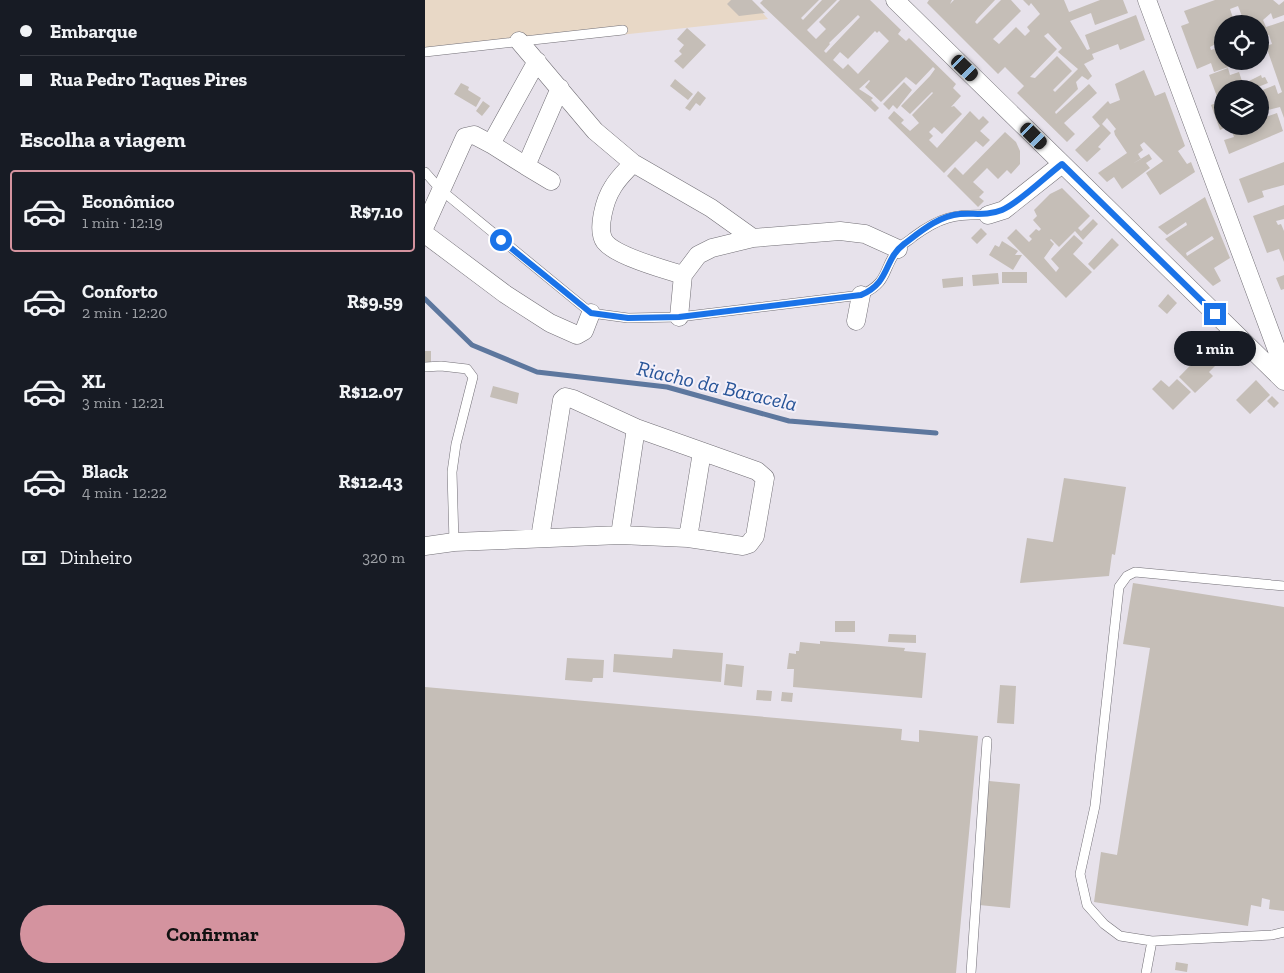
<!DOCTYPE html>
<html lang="pt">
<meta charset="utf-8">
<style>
body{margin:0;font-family:"Zilla Slab",serif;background:#20242c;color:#f1f3f6;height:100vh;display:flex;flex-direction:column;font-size:19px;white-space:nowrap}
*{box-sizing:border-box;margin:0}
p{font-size:16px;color:#9ea1a6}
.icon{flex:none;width:28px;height:28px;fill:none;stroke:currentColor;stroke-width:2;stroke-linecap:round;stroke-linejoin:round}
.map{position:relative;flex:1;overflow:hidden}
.side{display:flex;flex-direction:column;background:#171b24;width:425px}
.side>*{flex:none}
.banner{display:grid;align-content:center;height:110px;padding:0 20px;background:#171b24}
.controls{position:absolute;left:789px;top:15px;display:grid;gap:10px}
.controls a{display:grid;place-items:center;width:55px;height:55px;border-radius:50%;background:#171b24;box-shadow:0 2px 8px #0003;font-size:25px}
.end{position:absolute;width:22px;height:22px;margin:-11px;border:6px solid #1a73e8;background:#fff;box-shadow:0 0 0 2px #fff}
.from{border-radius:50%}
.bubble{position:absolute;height:35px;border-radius:18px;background:#171b24;box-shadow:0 2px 8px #0003;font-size:16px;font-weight:800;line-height:35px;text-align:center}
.car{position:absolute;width:15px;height:30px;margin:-15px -8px;border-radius:6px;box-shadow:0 0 4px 1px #0007;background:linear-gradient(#222 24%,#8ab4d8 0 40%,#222 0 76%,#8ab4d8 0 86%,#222 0)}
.banner b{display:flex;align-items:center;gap:18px;height:48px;font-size:19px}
.banner b+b{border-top:1px solid #363941}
.banner i{width:12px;height:12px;background:#f1f3f6}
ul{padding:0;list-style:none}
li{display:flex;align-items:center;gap:15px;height:82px;margin:0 10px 8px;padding:0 10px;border:2px solid transparent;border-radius:5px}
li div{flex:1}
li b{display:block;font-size:19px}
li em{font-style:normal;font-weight:800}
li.on{border-color:#d4939f}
li>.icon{width:45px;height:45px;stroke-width:1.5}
h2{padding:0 20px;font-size:22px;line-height:60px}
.pay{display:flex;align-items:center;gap:12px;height:55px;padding:0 20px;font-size:19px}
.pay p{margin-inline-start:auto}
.cta{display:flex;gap:10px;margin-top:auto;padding:10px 20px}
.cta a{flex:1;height:58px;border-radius:30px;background:#d4939f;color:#111;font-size:20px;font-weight:800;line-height:58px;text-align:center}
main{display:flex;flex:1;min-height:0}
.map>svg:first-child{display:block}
.industrial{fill:#e8d8c6}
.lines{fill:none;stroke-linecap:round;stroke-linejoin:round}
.stream{stroke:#5d779e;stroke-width:5}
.building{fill:#c5beb7;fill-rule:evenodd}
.lane-casing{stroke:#726f76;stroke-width:10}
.street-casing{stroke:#726f76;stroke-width:19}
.lane{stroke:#fff;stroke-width:9}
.street{stroke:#fff;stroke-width:18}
.route{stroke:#1a73e8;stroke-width:6}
.labels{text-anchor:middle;stroke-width:4;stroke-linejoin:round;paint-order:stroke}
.water-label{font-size:21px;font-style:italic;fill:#275498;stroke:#f4f0f9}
</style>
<main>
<section class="side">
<div class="banner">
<b><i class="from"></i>Embarque</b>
<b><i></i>Rua Pedro Taques Pires</b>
</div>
<h2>Escolha a viagem</h2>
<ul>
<li class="on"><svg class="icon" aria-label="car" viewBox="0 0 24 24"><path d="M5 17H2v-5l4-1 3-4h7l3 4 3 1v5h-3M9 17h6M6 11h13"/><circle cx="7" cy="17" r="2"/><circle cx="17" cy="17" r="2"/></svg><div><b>Econômico</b><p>1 min · 12:19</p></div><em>R$7.10</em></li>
<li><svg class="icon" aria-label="car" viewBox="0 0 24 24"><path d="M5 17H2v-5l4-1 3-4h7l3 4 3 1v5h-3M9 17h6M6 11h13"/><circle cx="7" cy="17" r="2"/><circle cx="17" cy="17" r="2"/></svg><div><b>Conforto</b><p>2 min · 12:20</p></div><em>R$9.59</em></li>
<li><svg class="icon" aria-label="car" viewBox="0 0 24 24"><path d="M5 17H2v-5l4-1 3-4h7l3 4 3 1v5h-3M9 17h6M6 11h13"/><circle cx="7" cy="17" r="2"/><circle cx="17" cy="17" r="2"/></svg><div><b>XL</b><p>3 min · 12:21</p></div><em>R$12.07</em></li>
<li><svg class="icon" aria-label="car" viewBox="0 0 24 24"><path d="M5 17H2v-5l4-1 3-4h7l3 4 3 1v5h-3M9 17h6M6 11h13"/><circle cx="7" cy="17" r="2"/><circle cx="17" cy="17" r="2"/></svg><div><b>Black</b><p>4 min · 12:22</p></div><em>R$12.43</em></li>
</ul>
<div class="pay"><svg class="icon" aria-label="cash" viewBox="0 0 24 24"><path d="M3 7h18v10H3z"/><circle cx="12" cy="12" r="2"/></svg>Dinheiro<p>320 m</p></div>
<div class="cta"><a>Confirmar</a></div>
</section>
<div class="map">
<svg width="859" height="973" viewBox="0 0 859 973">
<rect width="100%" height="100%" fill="#e7e2eb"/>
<path class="industrial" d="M0,0H326L343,19L0,56Z"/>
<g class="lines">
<path class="stream" d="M0,299L47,345L112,372L242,387L364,421L511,433"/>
</g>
<path class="building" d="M306,0H327L340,13L314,16L302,4Z
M338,0H394L376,18L378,20L397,0H412L382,30L391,39L401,29L394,22L415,0H445L476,30L473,34L481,41L484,38L531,84L528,88L536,96L526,107L529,106L537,114L517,134L509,127L504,132L508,136L504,140L512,148L545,111L554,120L558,116L564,122L555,131L565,140L558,147L551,141L519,173L463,118L469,111L479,120L476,123L485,131L494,123L487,115L508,93L507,92L485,114L476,106L505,76L510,69L508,67L491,85L481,77L456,102L440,87L445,81L444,80L434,89L448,98L446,100L454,108L450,112L335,3ZM433,15L435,17L401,53L399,51L405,44L404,43ZM450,31L452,33L454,31L464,41L433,74L423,64L418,69L408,60L415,52L423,59Z
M504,0H527L525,4L529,0H570L553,18L550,22L552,24L576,0H586L596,11L568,39L574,44L591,27L600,36L605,31L602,27L615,14L606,3L604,6L598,0H639L644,12L675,0H698L703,13L670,25L666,13L645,21L662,50L665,49L660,35L711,15L720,40L695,50L693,44L667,54L669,59L659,64L667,76L663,80L657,76L651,82L653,89L630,112L631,114L664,84L672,93L639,123L650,134L642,142L592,93L599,86L580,67L573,74L502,3ZM623,33L637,48L633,52L653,69L630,92L628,90L647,71L632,56L610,78L605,77L632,49L619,36Z
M790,0H848L854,5L859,1V15L848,19L846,13L838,20L841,27L859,21V118L855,107L835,112V91L850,85L853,94L857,92L841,46L847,44L844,35L835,39V24H820L813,6L805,9L810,24H798V40L785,47L786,50L798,46V61L818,62L789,72L786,63L772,69L756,26L764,23L759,11Z
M262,28L281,45L258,69L249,61L257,54L254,51L259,45L252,39Z
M803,68L805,75L814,72L818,84L836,75L837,78L840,77L843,83L828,89H798V126H803L795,130L786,105L794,102L784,75Z
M719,70L730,96L740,92L760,146L753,151L762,164L766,162L770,172L735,195L721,173L738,161L719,142L715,145L718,150L713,154L716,159L707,164L724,154L727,159L721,163L725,168L697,189L689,177L682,182L673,173L702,153L690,135L689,131L691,129L682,118L677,124L686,133L673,147L676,149L662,162L650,150L675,126L667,117L683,101L685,104L695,100L690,84Z
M250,79L268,94L263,100L245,86Z
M479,82L487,90L472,109L468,105L464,110L458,104Z
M36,83L44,87L43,90L56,98L51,107L29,94Z
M273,91L281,98L275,106L271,103L265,111L260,108Z
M58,101L65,106L57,116L51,111Z
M852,113L858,131L804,154L799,140L809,137L805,126H835V119Z
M580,132L591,142L595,151V164L586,174L582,170L573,179L562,168L548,182L559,192L554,197L559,201L553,207L522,176L530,167L538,175Z
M859,162V185L837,191L839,197L823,203L814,179Z
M637,188L665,216L653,228L656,231L668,219L673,224L658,240L650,231L634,247L626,239L625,240L629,244L619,258L631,272L634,268L626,259L649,235L658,243L648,254L667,272L641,298L582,238L591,229L604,242L607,239L604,236L611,229L614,231L616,229L608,220L612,216L609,210L625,194Z
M780,197L805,258L789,268L796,281L788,286L740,239L762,225L761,222L742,235L733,227ZM787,236L789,239L762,256L761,253Z
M859,205V219L851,221L853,225L856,224L859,231V262L854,249L842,253L828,216Z
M556,228L562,234L552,244L546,238Z
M687,238L694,245L669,270L663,264Z
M577,241L593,251L590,255H597L588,270L564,255L570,245L574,247Z
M577,272H602V283H577Z
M573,273L574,284L548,286L547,275Z
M859,275V289L856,290L851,278Z
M538,277V286L518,288L517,279Z
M743,294L752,303L742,314L733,306Z
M790,340L803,353L784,372L788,376L770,393L754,377Z
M0,351H6V363L0,362Z
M752,379L766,392L748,410L727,389L736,380L744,387Z
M831,380L845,395L825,414L811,400Z
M68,386L94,393L92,404L65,397Z
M847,396L854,403L849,408L842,401Z
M639,478L701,487L690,555L687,554L684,576L595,583L602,538L628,542Z
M708,583L859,607V911L844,909L845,900L837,898L836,907L826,905L823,926L669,902L676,852L692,855L725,648L698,644Z
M410,621H430V632H410Z
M464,634L491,635V643L463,642Z
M395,641L480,648L479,651L501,653L497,698L368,687L369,669H362L364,653L371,654V651H374L375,642L395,644Z
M248,649L298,653L296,682L188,672L189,654L247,658Z
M142,658L179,660L178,678H168L167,682L140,680Z
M301,664L319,666L317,687L299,685Z
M575,685L591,686L589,724L572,723Z
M0,687L477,729L476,740L494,742V730L553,736L531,973H0Z
M332,690L347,691L346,701L331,700Z
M357,692L368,693L367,702L356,701Z
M564,781L595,784L585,908L554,905Z
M751,962L763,964L762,972L750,970Z"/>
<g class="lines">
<g class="lane-casing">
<path id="lane" d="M0,52L198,30
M0,172L16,190L166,313L203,318L254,317L436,295C465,282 457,269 473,249C477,244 484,241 488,237C515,217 529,214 563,215
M0,367L16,366L42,369L48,377L31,444L27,472L29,542
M727,941L847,935L859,932
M546,973L562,741
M721,973L727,941L695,936L679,924L662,905L655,874L670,806L694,587L702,576L710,572L859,586"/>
</g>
<g class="street-casing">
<path id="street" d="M470,0L859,381
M722,0L859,369
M94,41L170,131L208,163L286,208L328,238
M66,144L101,166
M208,163C201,171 193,178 188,187C180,199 171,230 180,242C191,256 241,270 258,275
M126,181L101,166L135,88
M563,215L579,210L637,164
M0,226L40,137L49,135L66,144L112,61
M0,234L80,294L125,323L152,335L159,331L166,313
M254,317L258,275L273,255L287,248L328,238L415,231L440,234L473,249
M431,321L436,295
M195,535L211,428
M263,538L277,452
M0,546L29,542L195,535L263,538L318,546L324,544L330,536L340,478L332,471L211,428L148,399L140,397L137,400L115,538"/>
</g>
<use href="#lane" class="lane"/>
<use href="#street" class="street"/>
</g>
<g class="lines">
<path class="route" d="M76,240L166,313L203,318L254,317L436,295C466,282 458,260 479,244C495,232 513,216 535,214C550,213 562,216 577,210C594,203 621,176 637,164L790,314"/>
</g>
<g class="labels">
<g class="water-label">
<text transform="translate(292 386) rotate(13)" y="7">Riacho da Baracela</text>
</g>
</g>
</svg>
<div class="controls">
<a><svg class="icon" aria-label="locate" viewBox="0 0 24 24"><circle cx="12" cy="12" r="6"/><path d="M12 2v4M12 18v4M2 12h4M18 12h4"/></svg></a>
<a><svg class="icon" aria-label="layers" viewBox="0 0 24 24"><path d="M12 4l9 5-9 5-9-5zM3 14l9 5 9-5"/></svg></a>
</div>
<i class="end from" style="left:76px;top:240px"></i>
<i class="end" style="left:790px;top:314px"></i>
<div class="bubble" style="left:749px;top:331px;width:82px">1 min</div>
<i class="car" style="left:540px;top:68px;rotate:134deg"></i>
<i class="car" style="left:609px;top:136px;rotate:135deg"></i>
</div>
</main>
